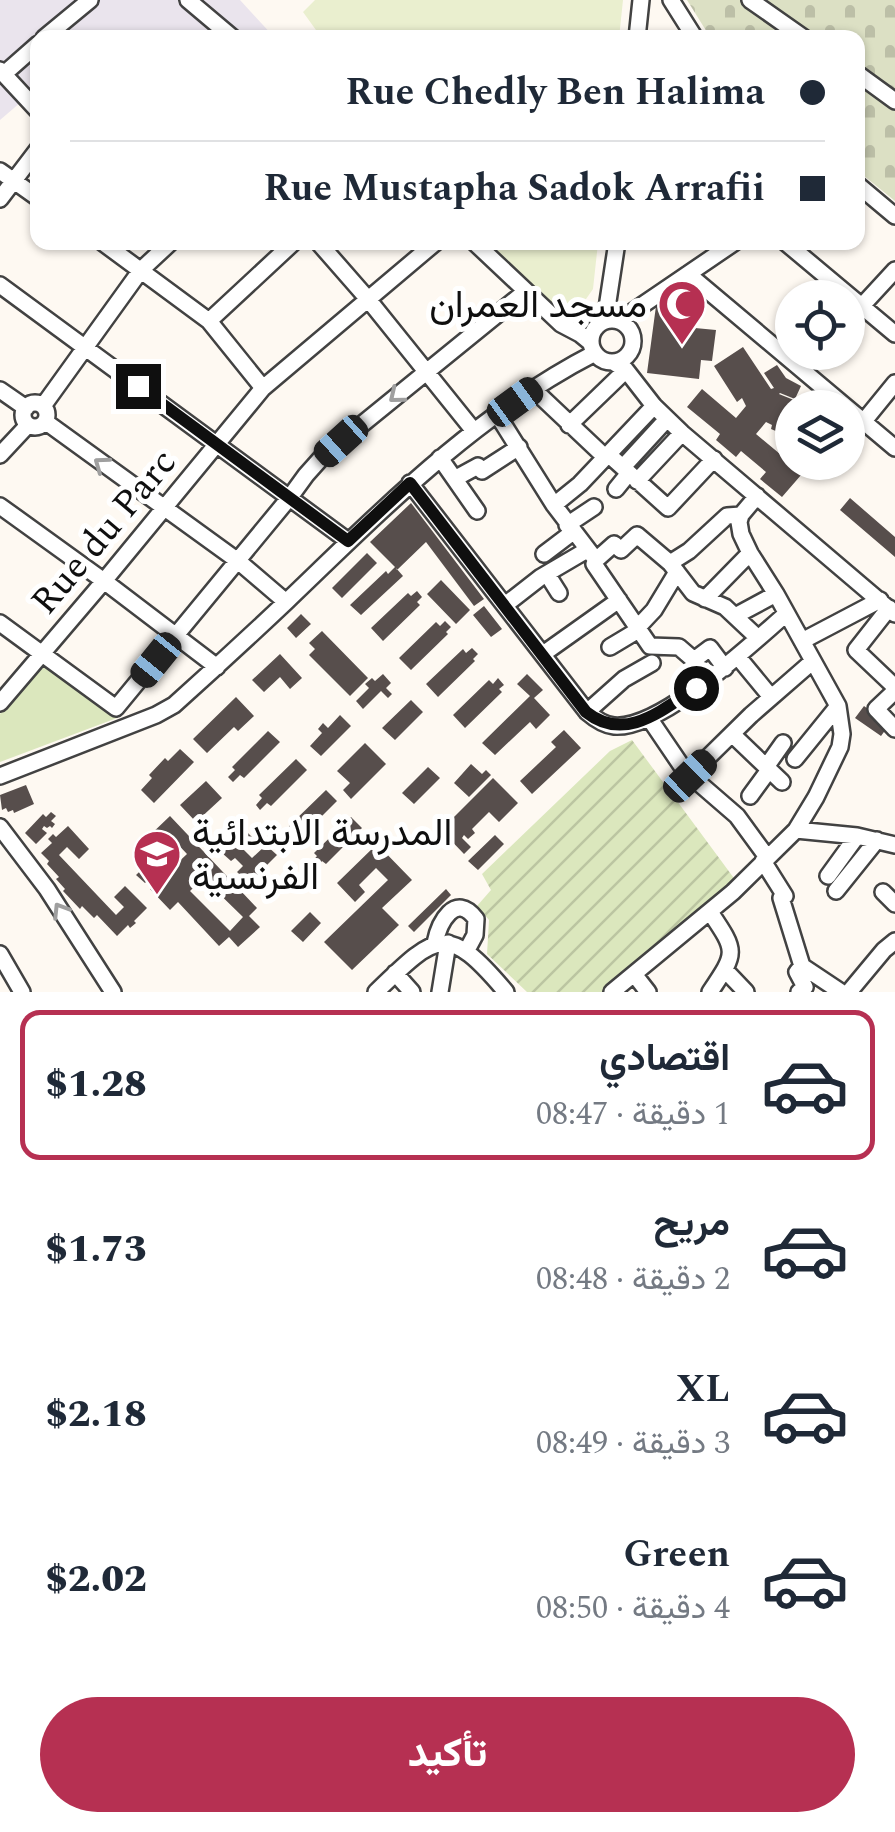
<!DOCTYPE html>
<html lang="ar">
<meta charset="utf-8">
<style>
body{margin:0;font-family:Spectral,Vazirmatn,serif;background:#f2f2f3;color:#1f2937;direction:rtl;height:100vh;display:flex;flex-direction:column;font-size:38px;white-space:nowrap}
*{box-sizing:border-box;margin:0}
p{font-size:32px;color:#747a83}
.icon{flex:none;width:55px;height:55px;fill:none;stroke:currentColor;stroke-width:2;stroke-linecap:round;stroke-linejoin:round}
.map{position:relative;height:992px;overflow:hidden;direction:ltr}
.side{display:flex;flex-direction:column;background:#fff;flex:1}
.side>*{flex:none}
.guide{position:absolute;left:30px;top:30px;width:835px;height:220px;border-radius:20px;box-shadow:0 2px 8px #0004;direction:rtl;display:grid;align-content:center;height:220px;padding:0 40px;background:#fff}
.controls{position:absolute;left:775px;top:280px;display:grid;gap:20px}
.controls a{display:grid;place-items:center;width:90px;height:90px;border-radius:50%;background:#fff;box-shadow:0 2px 8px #0004;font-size:50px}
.end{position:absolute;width:45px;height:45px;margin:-22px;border:12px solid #0f0f0f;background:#fff;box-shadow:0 0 0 5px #fff}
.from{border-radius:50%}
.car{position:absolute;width:30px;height:60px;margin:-30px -15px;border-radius:12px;box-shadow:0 0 8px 2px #0007;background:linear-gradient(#222 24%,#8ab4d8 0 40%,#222 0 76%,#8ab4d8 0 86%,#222 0)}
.guide b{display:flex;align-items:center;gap:35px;height:95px;font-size:38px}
.guide b+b{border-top:2px solid #e0e1e3}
.guide i{width:25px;height:25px;background:#1f2937}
ul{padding:18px 0 0;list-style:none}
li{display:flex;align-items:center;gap:30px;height:150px;margin:0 20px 15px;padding:0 20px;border:5px solid transparent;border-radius:20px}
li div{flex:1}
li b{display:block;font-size:38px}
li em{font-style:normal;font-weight:800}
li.selected{border-color:#b63052}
li>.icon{width:90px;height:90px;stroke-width:1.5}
.cta{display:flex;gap:20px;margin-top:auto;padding:20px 40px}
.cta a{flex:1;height:115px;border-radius:60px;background:#b63052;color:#fff;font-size:40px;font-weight:800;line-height:115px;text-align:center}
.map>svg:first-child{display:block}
.industrial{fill:#eae4ed}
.grass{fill:#dbe7bd}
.cemetery{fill:url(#cemetery-stones)}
.garden{fill:url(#garden-furrows)}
.pitch{fill:#eaefcf}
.building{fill:#574e4c;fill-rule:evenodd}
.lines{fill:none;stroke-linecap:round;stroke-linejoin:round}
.minor-casing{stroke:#424242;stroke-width:20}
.minor{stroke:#fff;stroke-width:15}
.oneway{stroke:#9f9f9f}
.route{stroke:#0f0f0f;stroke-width:12}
.labels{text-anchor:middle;stroke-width:10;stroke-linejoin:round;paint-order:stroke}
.poi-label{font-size:38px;fill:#0f0f0f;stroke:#fff;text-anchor:end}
.street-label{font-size:38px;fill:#0f0f0f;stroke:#fff}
</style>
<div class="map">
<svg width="895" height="992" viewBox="0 0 895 992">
<defs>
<pattern id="cemetery-stones" width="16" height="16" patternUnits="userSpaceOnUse" patternTransform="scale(2.5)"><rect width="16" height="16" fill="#dce0c4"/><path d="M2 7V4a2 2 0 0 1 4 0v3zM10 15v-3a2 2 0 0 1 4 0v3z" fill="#bcbfa7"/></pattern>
<pattern id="garden-furrows" width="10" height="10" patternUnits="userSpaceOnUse" patternTransform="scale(2.5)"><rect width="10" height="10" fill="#dbe7bd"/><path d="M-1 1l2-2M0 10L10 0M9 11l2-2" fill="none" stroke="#bbc5a1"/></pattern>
</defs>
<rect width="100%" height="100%" fill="#fef9f2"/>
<path class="industrial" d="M0,0H240L274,37L38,38L37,121L21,102L0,120Z"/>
<path class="grass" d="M41,664L117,718L0,762V714Z"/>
<path class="cemetery" d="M687,0H895V201L858,171V38L710,37Z"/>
<path class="garden" d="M632,740L739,885L605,992H527L487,954L489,920L477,906L491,890L482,874L610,751Z"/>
<path class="pitch" d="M315,0H623L619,38L321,37L303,12Z
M484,243H598L593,289L570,322Z"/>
<path class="building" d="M656,306L697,311L695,328L716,330L712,361L701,360L699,379L647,373Z
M743,347L771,389L774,388L764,373L777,365L786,378L801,386L795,399L780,393L779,394L811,407L792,408V438L771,429L772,425L766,422L756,434L780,454L785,448L792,454V462H802L808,467L782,497L760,479L766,472L741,451L736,457L716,440L720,434L687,407L702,389L736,418L746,406L742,398L737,402L714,366Z
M850,498L895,537V557L840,510Z
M411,503L484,599L474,606L426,542L397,570L396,568L403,576L361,615L350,605L386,571L388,574L395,567L370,542Z
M367,553L377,563L342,598L332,588Z
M441,580L470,610L456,624L427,594Z
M417,591L422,597L417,602L420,605L383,641L371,628L408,593L411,596Z
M484,606L502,629L491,637L473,615Z
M301,614L311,624L296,638L287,628Z
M445,621L451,627L446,632L448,634L411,670L399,658L436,622L440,626Z
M322,631L368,678L350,696L309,655L315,649L309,643Z
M472,648L478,654L473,659L475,661L438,697L426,684L463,649L466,653Z
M280,654L302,678L290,689L280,677L264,692L252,680Z
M383,674L391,683L386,688L392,694L388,698L381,691L363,709L356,701L369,688L365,684L372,678L375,681Z
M527,674L543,690L534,698L550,715L536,729L530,722L495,755L482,743L530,696L517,684Z
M498,678L504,685L499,689L502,692L465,728L453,715L489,680L493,684Z
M236,697L254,716L238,731L234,727L207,753L193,739Z
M411,700L423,712L395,740L382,728Z
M864,706L889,725L881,736L855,718Z
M340,715L351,726L321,756L310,746L322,733L318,729L323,723L328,728Z
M564,730L581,748L532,794L520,781L556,747L551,742Z
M268,731L280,742L244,778L240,775L233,782L228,777L235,770L232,767Z
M365,743L386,764L351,799L343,790L350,783L337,771Z
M180,749L194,762L154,803L141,790L152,778L149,775L165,758L168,761Z
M296,759L307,770L271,806L267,803L260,810L256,805L262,798L259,795Z
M471,764L482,774L486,770L491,775L469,797L454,783Z
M428,767L440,778L414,804L402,793Z
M493,778L518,803L499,822L489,812L472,829L475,833L468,839L464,835L462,838L471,847L464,854L441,830Z
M206,781L222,798L196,822L180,805Z
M26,785L34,804L14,813L13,810L8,812L6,808L2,810L0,795Z
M326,790L337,801L301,837L297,834L290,840L286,836L292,829L289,826Z
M51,812L56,816L51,821L55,824L52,828L50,826L47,828L44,826L42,829L47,833L36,844L25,833L43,814L46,817Z
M170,816L257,908L249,916L260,927L238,947L229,937L219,946L178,902L170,910L150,889L187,854L169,835L158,846L148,837ZM203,878L243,917L230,931L190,891Z
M351,817L362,828L326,864L322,861L316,868L311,863L317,856L314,853Z
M68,826L89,849L79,859L67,847L59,855L116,915L124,907L114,897L125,886L147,908L134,921L136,923L130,928L128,925L117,936L97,915L94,918L82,906L80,909L63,891L65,889L56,879L59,877L47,864L49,861L41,853L52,843L48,839L53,834L56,837Z
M245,830L256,841L249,847L246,844L242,848L252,858L266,845L277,855L249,883L237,872L243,866L235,858L231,861L222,853Z
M495,835L504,844L478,870L468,861Z
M171,842L179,851L145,883L136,875Z
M377,844L412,880L382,908L399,925L352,970L324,942L388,880L376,868L359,885L365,892L355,902L337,883Z
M446,889L451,895L414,932L408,926Z
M310,912L321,923L303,942L291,931Z"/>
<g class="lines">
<g class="minor-casing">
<path id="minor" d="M188,0L233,38
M671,0L695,38
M750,0L804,38
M44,38L90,0
M637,38L641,0
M0,70L38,111
M4,74L38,44
M858,74L895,101
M0,171L38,198
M858,185L895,216
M0,199L38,149
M102,242L209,321L263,388
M318,242L367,298L474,431
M474,242L561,324L580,334L591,343
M785,242L895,334
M688,274L895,448
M0,285L348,541
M591 341a21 21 0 1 1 42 0a21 21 0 1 1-42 0Z
M209,321L294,242
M605,321L617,242
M619,321L735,242
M848,321L895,270
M613,362L626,370L654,406L682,433L895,614
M803,370L819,352
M533,389L605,457
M0,390L26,408
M23 415a12 12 0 1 1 24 0a12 12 0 1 1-24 0Z
M43,406L141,270L171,242
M497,414L554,505L596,560L594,564L650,646L679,647L694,660L710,648L725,668
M864,421L895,383
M46,422L238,561L286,602
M569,425L626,370
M608,454L668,508L714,459
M0,455L28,425
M440,458L477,511
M623,467L667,419
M456,478L478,466L482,471L519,447
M637,481L682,433
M410,483L587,712C594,718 603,725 614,726C661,730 751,644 786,614
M616,489L629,473
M554,505L580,484L654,406
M0,506L104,581L217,667
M567,525L594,507
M544,554L573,532
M596,560L614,544L621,550L637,535L670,563L693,593L725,607L758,638
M670,563L689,551L727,516L741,515
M547,574L559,593
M705,599L750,553
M505,605L541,577L587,550
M889,608L856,650L895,687
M735,616L776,594
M0,623L116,708L290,497L306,475L323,456L526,291
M638,627L654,610L677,572
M802,641L880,600
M610,647L640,629
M543,654L619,600
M738,657L771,697
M895,691L876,709L895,729
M0,703L104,581L263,388L436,242
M587,712L624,679L652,663
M649,718L685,771L737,816L767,857
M732,734L782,782
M795,759L838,706
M766,767L783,743
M0,776L156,715L174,705C212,671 250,636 287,601C382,510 476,414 595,353
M689,776L751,715L813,661
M750,796L769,770
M0,827L47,889L113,992
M796,830L857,836L895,845
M763,861L785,896L781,898L802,966
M828,876L857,836
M836,891L877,840
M883,892L895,904
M435,943C439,923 455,891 476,919L475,935L467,950
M0,954L22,992
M725,970L746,992
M395,973L412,992
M634,974L648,992
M376,992C437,933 447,922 506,992
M440,992L448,943
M612,992L733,892L796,830L816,797L840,747L842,734L838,706L776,594L750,553L741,534L739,522L741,515L757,496
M710,992C737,952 737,952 710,912
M799,992L805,987L797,972L802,966L841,992
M849,992L884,950L895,941"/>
</g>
<use href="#minor" class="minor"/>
</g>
<defs><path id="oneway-chevron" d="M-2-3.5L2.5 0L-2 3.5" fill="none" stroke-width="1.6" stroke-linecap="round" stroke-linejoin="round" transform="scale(2.5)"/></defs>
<g class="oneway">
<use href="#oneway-chevron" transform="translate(396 396) rotate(141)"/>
<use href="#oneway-chevron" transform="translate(101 464) rotate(-144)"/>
<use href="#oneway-chevron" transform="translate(60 910) rotate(-122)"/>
</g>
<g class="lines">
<path class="route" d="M138,386L348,541L410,483L586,712C625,743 662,710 696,688"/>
</g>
<defs>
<g id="mosque-pin" transform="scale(2.5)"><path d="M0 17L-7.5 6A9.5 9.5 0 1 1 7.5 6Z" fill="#b63052" stroke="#fff"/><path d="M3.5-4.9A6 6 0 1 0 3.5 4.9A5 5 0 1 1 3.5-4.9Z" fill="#fff"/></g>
<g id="school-pin" transform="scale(2.5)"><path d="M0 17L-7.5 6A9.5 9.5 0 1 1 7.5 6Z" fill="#b63052" stroke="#fff"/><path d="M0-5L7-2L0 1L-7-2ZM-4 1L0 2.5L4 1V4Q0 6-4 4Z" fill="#fff"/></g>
</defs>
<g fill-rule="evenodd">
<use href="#mosque-pin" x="682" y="304"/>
<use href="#school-pin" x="157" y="854"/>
</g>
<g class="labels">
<g class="poi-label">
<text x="647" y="317">مسجد العمران</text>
<text x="192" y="845" text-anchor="start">المدرسة الابتدائية<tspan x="192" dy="44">الفرنسية</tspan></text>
</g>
<g class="street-label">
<text transform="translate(103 531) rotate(-50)" y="13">Rue du Parc</text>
</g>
</g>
</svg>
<div class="controls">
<a><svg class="icon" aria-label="locate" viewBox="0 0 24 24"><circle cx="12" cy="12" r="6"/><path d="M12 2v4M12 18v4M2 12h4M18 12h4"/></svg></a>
<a><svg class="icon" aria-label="layers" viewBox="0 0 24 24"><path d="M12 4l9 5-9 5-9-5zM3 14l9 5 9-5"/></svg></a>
</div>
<i class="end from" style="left:696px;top:688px"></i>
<i class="end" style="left:138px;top:386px"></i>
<i class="car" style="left:515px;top:402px;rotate:54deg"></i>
<i class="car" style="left:341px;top:441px;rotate:228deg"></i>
<i class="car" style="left:156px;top:660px;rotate:219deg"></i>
<i class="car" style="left:690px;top:776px;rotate:46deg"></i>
<div class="guide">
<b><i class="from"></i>Rue Chedly Ben Halima</b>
<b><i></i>Rue Mustapha Sadok Arrafii</b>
</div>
</div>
<section class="side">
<ul>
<li class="selected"><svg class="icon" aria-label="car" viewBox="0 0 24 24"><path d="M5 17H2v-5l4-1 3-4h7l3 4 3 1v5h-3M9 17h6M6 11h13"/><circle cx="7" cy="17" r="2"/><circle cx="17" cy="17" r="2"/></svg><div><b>اقتصادي</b><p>1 دقيقة · 08:47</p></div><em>$1.28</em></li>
<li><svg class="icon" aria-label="car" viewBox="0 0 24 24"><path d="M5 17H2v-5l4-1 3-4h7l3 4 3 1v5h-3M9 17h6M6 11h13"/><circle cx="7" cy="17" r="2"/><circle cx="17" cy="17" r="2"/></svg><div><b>مريح</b><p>2 دقيقة · 08:48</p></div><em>$1.73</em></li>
<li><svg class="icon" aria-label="car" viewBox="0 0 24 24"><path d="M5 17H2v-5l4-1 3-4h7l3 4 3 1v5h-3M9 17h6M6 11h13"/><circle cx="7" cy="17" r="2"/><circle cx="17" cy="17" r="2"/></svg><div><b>XL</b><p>3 دقيقة · 08:49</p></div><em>$2.18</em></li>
<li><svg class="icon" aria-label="car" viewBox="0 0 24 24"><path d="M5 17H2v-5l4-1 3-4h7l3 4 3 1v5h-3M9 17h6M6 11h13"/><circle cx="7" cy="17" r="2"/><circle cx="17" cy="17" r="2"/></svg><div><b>Green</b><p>4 دقيقة · 08:50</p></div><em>$2.02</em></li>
</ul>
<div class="cta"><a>تأكيد</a></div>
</section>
